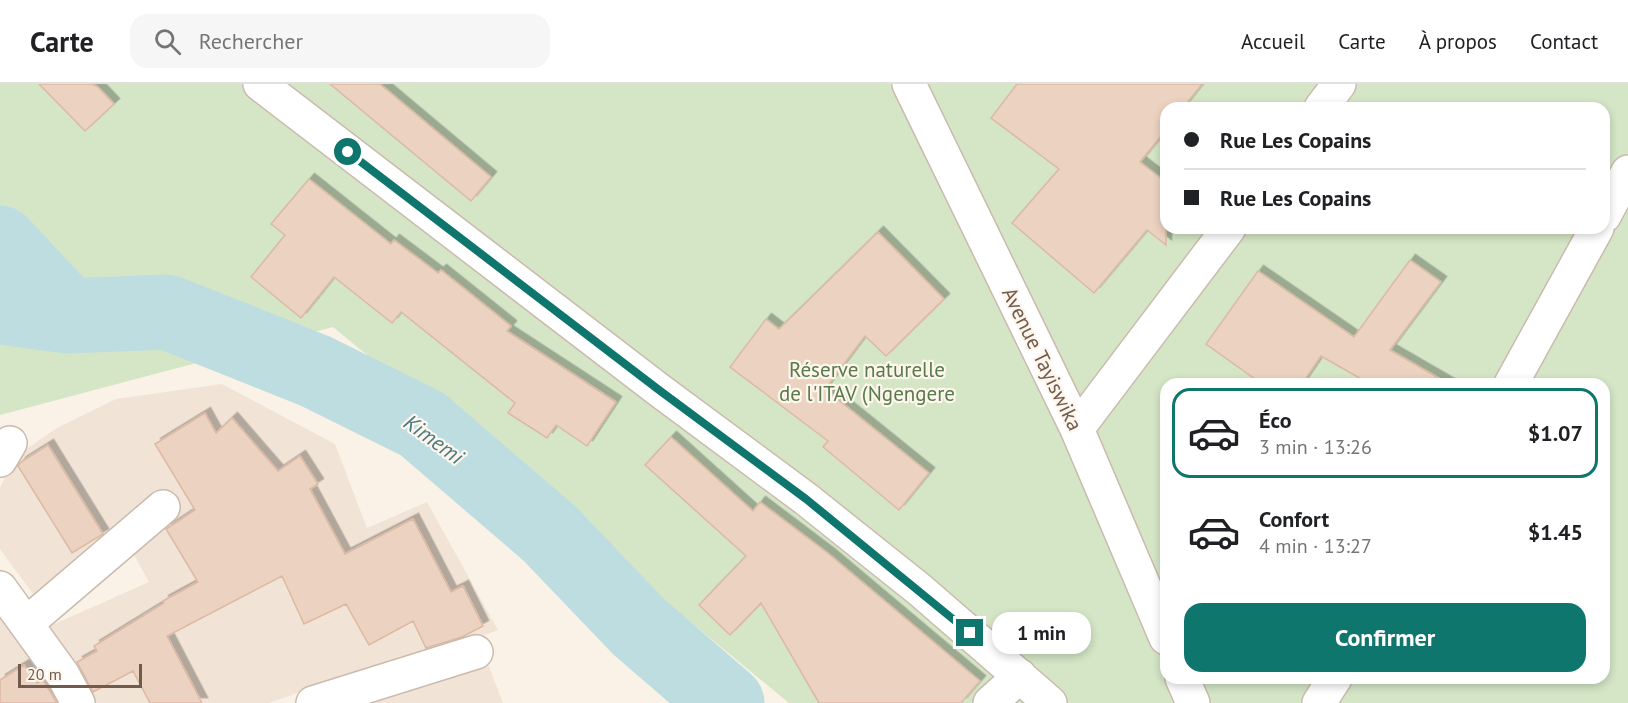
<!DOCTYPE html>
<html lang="fr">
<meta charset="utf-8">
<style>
body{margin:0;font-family:"PT Sans",sans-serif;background:#f6f6f6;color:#202124;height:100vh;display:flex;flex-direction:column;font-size:22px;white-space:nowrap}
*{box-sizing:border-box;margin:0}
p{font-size:20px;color:#757577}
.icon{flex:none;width:33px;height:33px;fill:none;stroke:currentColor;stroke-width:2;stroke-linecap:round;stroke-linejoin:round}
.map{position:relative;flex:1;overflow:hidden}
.drawer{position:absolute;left:1160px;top:294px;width:450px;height:306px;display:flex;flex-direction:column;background:#fff;border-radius:18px;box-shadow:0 3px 9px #0003}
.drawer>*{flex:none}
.banner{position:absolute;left:1160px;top:18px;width:450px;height:132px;border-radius:18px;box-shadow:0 3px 9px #0003;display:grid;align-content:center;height:132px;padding:0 24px;background:#fff}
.scale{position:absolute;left:18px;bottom:15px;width:124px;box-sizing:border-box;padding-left:6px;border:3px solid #715a4e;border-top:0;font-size:16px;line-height:21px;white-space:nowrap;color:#715a4e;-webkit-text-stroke:4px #fdf6ec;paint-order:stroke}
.end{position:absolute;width:27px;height:27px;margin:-14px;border:8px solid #0f766e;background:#fff;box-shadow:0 0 0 3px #fff}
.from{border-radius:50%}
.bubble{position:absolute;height:42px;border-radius:18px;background:#fff;box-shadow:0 3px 9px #0003;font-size:20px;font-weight:700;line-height:42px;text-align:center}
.banner b{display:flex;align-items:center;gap:21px;height:57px;font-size:22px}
.banner b+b{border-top:2px solid #e0e0e0}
.banner i{width:15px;height:15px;background:#202124}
ul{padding:10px 0 0;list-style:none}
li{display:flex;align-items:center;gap:18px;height:90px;margin:0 12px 9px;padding:0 12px;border:3px solid transparent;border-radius:18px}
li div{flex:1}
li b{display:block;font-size:22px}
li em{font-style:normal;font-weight:700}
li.selected{border-color:#0f766e}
li>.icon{width:54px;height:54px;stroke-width:1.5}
.primary-button{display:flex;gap:12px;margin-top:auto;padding:12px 24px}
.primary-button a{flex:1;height:69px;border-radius:18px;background:#0f766e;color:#fff;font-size:24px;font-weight:700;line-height:69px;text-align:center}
header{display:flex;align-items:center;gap:36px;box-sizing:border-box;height:84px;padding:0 30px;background:#fff;border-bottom:2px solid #e0e0e0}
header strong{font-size:28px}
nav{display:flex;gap:33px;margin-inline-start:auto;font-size:21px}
.search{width:420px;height:54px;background:#f6f6f6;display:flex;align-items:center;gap:15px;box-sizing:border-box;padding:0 21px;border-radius:18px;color:#757577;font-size:22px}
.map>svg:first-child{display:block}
.residential{fill:#f1e4d6}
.green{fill:#d4e6c6;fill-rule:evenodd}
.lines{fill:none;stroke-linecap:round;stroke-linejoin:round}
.river{stroke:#bddde1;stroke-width:75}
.building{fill:#ecd2c1;stroke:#ddb9a3;stroke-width:1.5;filter:url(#shadow)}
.minor-casing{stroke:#cbbaae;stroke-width:36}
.minor{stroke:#fff;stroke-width:33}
.route{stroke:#0f766e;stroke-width:8}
.labels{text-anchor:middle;stroke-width:4.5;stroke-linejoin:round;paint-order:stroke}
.street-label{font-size:21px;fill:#715a4e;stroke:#fdf6ec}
.park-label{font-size:21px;fill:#597a4a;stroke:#fdf6ec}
.water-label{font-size:22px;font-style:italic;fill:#4a7981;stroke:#fdf6ec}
</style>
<header>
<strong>Carte</strong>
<div class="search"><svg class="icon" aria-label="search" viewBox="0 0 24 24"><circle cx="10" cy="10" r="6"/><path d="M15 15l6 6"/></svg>Rechercher</div>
<nav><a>Accueil</a><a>Carte</a><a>À propos</a><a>Contact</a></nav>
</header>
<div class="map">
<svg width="1628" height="619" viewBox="0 0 1628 619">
<defs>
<filter id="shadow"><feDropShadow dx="5.5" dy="-5.5" stdDeviation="0" flood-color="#0004"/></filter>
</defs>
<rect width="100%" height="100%" fill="#faf2e6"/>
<path class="residential" d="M222,300L335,360L367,444L427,418L498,546L420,576L405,571L269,619H92L50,542L149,498L120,446L33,510L0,465V404L15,373L57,344L116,315Z
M0,526L50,602L60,619H0Z
M488,580L503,619H338Z"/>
<path class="green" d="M0,0H1628V619H789L333,243L0,331ZM1166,24H1604V144H1166ZM1166,300H1604V594H1166Z"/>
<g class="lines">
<path class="river" d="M0,159L68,232
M0,223L68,232L167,228L315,287L422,340L550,450L639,543L727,619"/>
</g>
<path class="building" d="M39,0H92L98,3L114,20L85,47Z
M330,0H380L491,93L471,117Z
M1017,0H1202L1183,24H1166V46L1140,78L1166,98V161L1147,146L1094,209L1012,139L1059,85L991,34Z
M309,95L391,160L394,156L438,189L441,186L511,242L507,247L616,318L587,362L556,341L547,354L508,329L515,319L401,228L392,239L334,193L301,234L251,193L285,151L271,140Z
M878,148L944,215L886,272L865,252L825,305L929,389L899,426L823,363L828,357L730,283L766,235L779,245Z
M1410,176L1441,198L1390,266L1449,300H1370L1321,272L1302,300H1262L1206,260L1258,187L1354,253Z
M205,329L216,349L232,334L278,387L300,372L318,400L310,405L345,470L413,435L451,508L463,502L483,542L462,553L426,564L413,537L369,561L346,520L304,540L282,492L167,552L202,619H150L133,587L93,608L77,578L97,567L94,562L164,519L163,517L198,498L166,445L195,426L155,360Z
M671,353L753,427L760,418L829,470L980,597L961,619H819L761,519L730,551L699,521L746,472L645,381Z
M48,361L103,450L72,469L18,382L21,378Z
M24,581L37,599L43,596L57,619H0V596Z"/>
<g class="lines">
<g class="minor-casing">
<path id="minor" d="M260,0L659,306L806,415L920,506L1050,619
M909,0L1077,345L1166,554
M1321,24L1339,0
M1604,132L1628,88
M1511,300L1597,144
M1077,345L1229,144
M0,376L10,359
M0,504L63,591L78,619
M26,540L163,423
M1182,594L1193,619
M313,619L476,568
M990,619L1020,592
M1319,619L1335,594"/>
</g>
<use href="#minor" class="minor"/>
</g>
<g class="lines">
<path class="route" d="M348,68L659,306L806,415L970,549"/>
</g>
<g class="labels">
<g class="street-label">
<text transform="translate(1042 275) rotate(64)" y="7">Avenue Tayiswika</text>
</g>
<g class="park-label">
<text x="867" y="293">Réserve naturelle<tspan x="867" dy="24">de l'ITAV (Ngengere</tspan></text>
</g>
<g class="water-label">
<text transform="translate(434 355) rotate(36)" y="8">Kimemi</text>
</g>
</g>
</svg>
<div class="scale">20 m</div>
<i class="end from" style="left:348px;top:68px"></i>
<i class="end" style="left:970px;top:549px"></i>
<div class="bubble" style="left:992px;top:528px;width:99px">1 min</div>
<div class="banner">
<b><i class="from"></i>Rue Les Copains</b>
<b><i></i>Rue Les Copains</b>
</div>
<section class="drawer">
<ul>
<li class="selected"><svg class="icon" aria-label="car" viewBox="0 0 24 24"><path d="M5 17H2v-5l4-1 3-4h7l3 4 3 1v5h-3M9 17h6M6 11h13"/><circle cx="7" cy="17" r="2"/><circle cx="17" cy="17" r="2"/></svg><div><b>Éco</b><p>3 min · 13:26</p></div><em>$1.07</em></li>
<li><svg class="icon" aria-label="car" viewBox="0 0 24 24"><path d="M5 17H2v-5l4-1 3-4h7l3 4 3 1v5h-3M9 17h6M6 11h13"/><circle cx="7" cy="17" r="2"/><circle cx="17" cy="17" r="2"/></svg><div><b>Confort</b><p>4 min · 13:27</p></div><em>$1.45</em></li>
</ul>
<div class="primary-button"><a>Confirmer</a></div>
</section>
</div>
